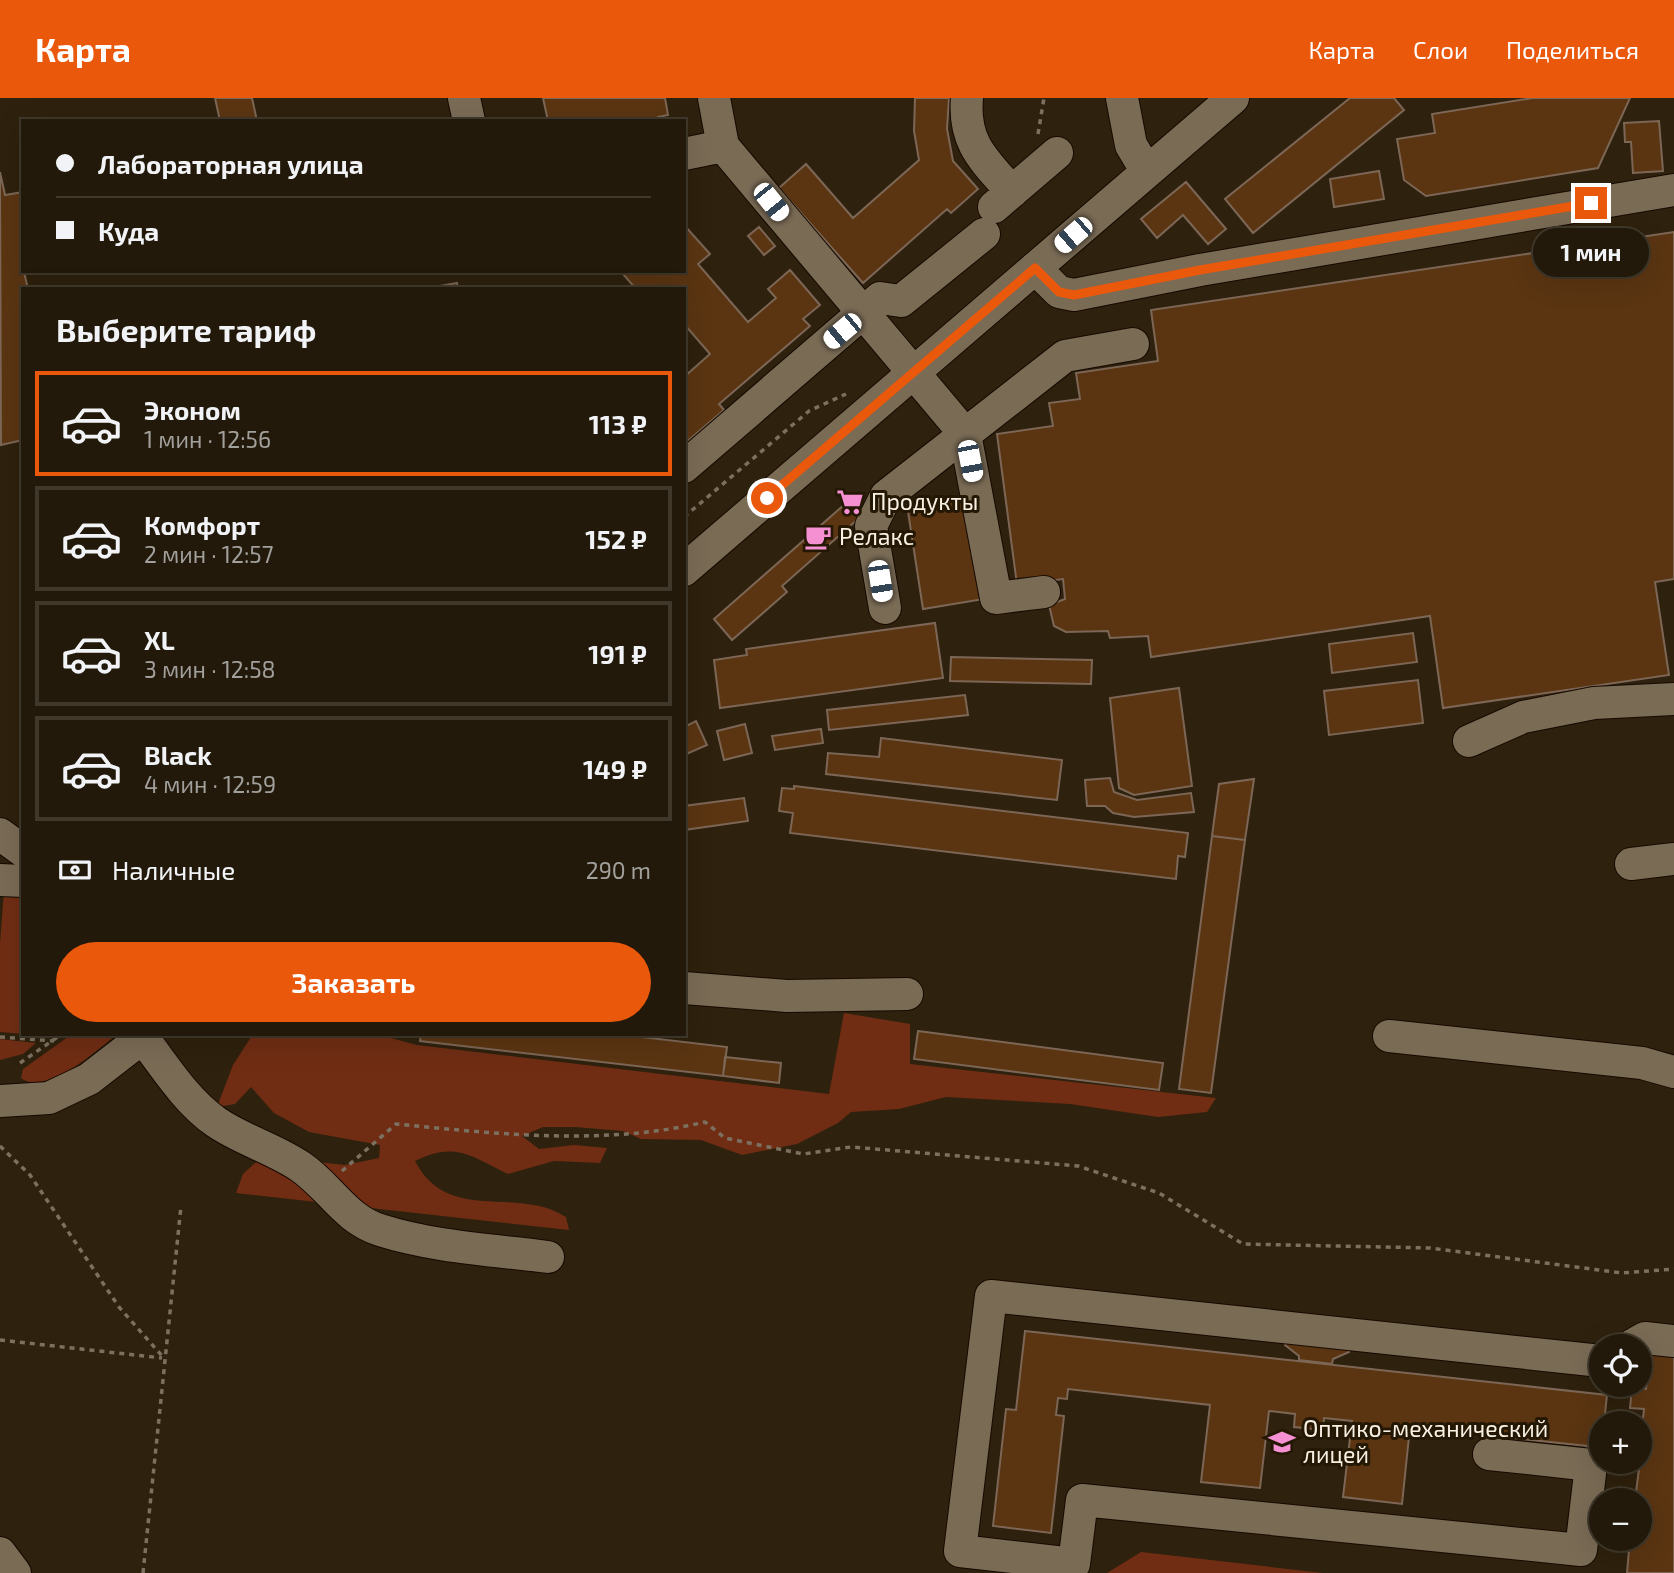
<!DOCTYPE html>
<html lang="ru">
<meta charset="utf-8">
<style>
body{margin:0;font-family:"Exo 2",sans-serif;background:#2a2213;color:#f1f3f6;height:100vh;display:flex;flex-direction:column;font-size:26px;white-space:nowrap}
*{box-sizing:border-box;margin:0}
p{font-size:23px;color:#a2a09c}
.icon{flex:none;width:38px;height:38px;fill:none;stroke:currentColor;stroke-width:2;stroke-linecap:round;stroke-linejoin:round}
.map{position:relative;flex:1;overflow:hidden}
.side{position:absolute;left:21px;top:189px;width:665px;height:749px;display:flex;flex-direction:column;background:#22190a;border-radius:0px;box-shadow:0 7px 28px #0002,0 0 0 2px #3f382b}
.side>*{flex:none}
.banner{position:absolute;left:21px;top:21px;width:665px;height:154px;border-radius:0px;box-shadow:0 7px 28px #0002,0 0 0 2px #3f382b;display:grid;align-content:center;height:154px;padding:0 35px;background:#22190a}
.buttons{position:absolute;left:1589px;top:1236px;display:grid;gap:14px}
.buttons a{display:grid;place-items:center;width:63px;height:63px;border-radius:50%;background:#22190a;box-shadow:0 7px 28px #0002,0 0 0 2px #3f382b;font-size:35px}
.end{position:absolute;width:32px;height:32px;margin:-16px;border:9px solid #ea580c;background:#fff;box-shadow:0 0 0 4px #fff}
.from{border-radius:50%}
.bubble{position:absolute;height:49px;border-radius:24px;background:#22190a;box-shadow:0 7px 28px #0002,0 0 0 2px #3f382b;font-size:23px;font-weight:700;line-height:49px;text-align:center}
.car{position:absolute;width:21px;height:42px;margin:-21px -10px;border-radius:9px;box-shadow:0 0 5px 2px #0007;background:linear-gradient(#fff 24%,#345 0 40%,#fff 0 76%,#345 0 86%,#fff 0)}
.banner b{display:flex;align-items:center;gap:24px;height:66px;font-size:26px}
.banner b+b{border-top:2px solid #3f382b}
.banner i{width:18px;height:18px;background:#f1f3f6}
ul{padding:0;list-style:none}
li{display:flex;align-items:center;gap:21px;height:105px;margin:0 14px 10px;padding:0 21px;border:4px solid #3f382b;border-radius:0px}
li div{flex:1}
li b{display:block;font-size:26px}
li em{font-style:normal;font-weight:700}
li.selected{border-color:#ea580c}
li>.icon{width:63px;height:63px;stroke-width:1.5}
h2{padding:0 35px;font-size:32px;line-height:84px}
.pay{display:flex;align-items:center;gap:18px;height:77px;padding:0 35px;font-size:26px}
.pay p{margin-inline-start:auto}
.action{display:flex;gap:14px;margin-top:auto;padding:14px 35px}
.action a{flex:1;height:80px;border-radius:42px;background:#ea580c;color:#fff;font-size:28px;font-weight:700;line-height:80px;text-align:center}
header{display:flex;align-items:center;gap:42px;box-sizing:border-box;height:98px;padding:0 35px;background:#ea580c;color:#fff}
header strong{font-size:33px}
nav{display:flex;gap:38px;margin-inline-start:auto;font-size:24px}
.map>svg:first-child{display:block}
.green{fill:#702d14}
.building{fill:#5b3512;stroke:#7c6655;stroke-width:2}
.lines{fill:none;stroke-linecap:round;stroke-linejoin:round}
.minor-casing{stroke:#160a00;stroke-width:34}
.path{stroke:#7c7160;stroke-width:3.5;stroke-dasharray:5 5;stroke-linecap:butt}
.minor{stroke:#7a6b55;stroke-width:32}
.route{stroke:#ea580c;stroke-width:9}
.labels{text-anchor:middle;stroke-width:6;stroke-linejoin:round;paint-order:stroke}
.poi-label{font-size:23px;fill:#f9f0e4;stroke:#241804;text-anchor:start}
</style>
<header>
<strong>Карта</strong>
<nav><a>Карта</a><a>Слои</a><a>Поделиться</a></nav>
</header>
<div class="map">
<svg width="1674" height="1475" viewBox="0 0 1674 1475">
<rect width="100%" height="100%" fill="#2e210d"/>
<path class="green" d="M23,792V936L0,934V845L4,793Z
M844,915L910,926V966L1216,1000L1207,1014L1158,1019L1070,1006L946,999L899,1011L851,1014L838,1025L797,1046L742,1057L701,1042L641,1041L623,1033L575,1029H543L522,1038L539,1051L574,1047L607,1050L600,1065L554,1063L508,1076C471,1058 455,1043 415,1063C448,1127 516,1087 566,1119L569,1132L236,1095L243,1076L263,1058L345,1067L379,1060L380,1047L309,1034L274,1015L251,989L235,1006L217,1009L233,967L253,936H376L417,947L829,996Z
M72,936H117C99,951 45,999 21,980L23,971Z
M0,941L36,945L23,956L0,962Z
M1141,1454L1323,1475H1107Z"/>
<path class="building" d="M215,0H252L257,23H220Z
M543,0H665L668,17L658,19L659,23H548Z
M915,0H949L947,31L953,63L978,91L951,115L947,111L863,185L779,90L806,66L853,120L919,62L914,33Z
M1350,0H1394L1404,12L1253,135L1225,101Z
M1533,0H1630L1598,70L1426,98L1404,82L1397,41L1435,35L1432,16Z
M1659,23L1663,73L1633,75L1631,44H1625L1624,25Z
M1379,73L1384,101L1334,109L1330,81Z
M0,74L5,97L23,94L20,157L28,191H23V342L1,347Z
M1186,84L1226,131L1208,146L1183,117L1157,140L1141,121Z
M684,127L710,156L698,166L748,224L776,200L768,191L790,172L820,207L803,221L810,228L719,306L724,312L684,346V279L710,256L684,226V191H636L622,175L684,173Z
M759,129L775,148L764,157L748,138Z
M1674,134V481L1655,484L1669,577L1443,610L1430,518L1151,559L1148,538L1110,540L1108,533L1066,534L1054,528L1049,507L1065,501L1063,481L1017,487L997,336L1053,328L1049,305L1080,301L1076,275L1158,263L1151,212Z
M457,185L458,191H434V189Z
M967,397L984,501L923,511L907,407Z
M853,399L866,414L782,488L787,494L732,542L714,521Z
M935,525L943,580L720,610L714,562L747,557L746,551Z
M1413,535L1417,564L1332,575L1329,546Z
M951,559L1092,562L1091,586L950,583Z
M1418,582L1423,625L1329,637L1324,593Z
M1179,590L1192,688L1134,697L1119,690L1110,600Z
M965,597L968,617L829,632L827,612Z
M696,623L707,647L684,657V629Z
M745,626L752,655L724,662L717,633Z
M821,631L823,645L775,652L772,638Z
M881,640L1062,662L1057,702L826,676L828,655L879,659Z
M1110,680L1114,694L1137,702L1191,695L1194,714L1134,719L1113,715L1105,708H1087L1085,682Z
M1254,681L1245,742L1212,738L1219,686Z
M794,688L1188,735L1185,759L1178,758L1176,781L790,735L793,715L779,713L782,690L794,691Z
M744,700L748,723L684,732V708Z
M1212,738L1245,742L1211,995L1179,991Z
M918,933L1163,965L1159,992L914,961Z
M421,936H616L727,949L723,978L420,943Z
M725,959L781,965L779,985L723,978Z
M1025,1233L1607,1297L1605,1316L1643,1320L1644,1311L1630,1310L1632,1290L1646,1291L1651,1253L1674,1255V1475H1627L1630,1440H1640V1402H1635L1640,1363V1325H1601L1600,1356L1586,1354L1587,1348L1410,1329L1402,1406L1343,1399L1352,1323L1324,1320L1323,1332L1294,1329L1295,1316L1269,1313L1260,1390L1201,1384L1210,1307L1068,1291L1067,1301L1058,1300L1056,1317L1064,1318L1051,1435L993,1428L1006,1311L1016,1312Z
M1290,1239L1345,1245L1349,1254L1333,1261L1332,1266L1299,1262V1258L1285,1247Z"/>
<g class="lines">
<g class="minor-casing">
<path id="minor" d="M464,0L469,23
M714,0L723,48
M967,0C963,45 984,62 1012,94
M1122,0L1131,47L1147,74
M684,56L723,48L965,336L996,500L1044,494
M994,109L1057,55
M1035,170L1059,194L1074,197L1200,172L1674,92
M684,369L880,200L901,203L984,136
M684,472L1233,0
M885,510L871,428L886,398L1065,258L1133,246
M1469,643L1523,619L1594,605L1674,601
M0,736L23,753
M1631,766L1674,761
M0,782L23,783
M684,890L787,898L907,896
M1389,938L1642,965L1674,974
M143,940C165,969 186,1003 216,1024C242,1042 275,1051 301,1069C330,1089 345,1121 380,1132C433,1149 493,1152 548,1159
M0,1003L49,1000L89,981L147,936
M1631,1248L1645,1240L1674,1243
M1489,1356L1591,1367L1581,1452L1082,1402L1074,1466L960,1453L991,1198L1601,1263
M0,1455L15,1475"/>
</g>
<path class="path" d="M1038,36L1044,0
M684,419L809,313L846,296
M0,939L54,943
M20,965L62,936
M0,1048L30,1077L119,1209L164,1260
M342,1073L396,1026C498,1036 604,1048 705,1024L725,1040L803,1056L851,1049L1078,1068L1159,1095L1243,1146L1430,1150L1622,1175L1674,1171
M0,1242L162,1260
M143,1475L181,1108"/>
<use href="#minor" class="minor"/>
</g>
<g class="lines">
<path class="route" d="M767,400L1035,170L1059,194L1074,197L1200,172L1591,105"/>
</g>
<defs>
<g id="supermarket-bare" transform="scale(2.1)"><path d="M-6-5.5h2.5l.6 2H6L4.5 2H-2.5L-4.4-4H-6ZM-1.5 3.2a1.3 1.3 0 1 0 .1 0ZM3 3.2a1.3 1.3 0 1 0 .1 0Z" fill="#f591d2" stroke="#241804" stroke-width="2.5" paint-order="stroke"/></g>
<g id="cafe-bare" transform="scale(2.1)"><path d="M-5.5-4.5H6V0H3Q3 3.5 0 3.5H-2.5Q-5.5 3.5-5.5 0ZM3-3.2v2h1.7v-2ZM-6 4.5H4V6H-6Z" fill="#f591d2" stroke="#241804" stroke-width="2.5" paint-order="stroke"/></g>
<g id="university-bare" transform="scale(2.1)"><path d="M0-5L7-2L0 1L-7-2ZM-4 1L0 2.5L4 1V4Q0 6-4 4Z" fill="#f591d2" stroke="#241804" stroke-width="2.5" paint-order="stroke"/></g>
</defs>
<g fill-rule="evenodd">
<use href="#supermarket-bare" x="850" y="404"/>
<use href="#cafe-bare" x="818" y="439"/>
<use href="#university-bare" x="1282" y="1344"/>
</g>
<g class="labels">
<g class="poi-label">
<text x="871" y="412">Продукты</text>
<text x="839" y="447">Релакс</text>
<text x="1303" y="1339">Оптико-механический<tspan x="1303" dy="26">лицей</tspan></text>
</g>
</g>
</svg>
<div class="buttons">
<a><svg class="icon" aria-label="locate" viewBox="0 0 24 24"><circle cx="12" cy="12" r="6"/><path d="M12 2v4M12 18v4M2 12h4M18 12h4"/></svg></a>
<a>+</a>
<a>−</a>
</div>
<i class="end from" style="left:767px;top:400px"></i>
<i class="end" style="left:1591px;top:105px"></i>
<div class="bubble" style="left:1533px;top:130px;width:116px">1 мин</div>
<i class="car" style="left:771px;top:104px;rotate:141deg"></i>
<i class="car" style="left:1073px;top:137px;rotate:229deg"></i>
<i class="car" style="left:842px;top:233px;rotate:230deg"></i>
<i class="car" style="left:970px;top:363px;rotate:169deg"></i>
<i class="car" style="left:880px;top:483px;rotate:171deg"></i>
<div class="banner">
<b><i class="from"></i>Лабораторная улица</b>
<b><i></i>Куда</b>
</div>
<section class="side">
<h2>Выберите тариф</h2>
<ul>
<li class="selected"><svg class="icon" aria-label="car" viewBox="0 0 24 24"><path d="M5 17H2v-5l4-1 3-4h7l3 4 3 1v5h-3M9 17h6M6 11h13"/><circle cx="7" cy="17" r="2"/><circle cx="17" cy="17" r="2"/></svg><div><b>Эконом</b><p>1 мин · 12:56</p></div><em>113 ₽</em></li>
<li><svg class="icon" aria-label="car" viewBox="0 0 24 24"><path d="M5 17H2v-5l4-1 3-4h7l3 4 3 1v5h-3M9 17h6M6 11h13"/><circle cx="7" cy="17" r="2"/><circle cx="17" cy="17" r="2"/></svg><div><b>Комфорт</b><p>2 мин · 12:57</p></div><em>152 ₽</em></li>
<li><svg class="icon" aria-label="car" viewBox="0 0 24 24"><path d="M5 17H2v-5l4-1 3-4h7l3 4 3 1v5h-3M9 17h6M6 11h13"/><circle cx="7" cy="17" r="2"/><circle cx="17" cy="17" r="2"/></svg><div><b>XL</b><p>3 мин · 12:58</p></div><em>191 ₽</em></li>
<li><svg class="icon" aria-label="car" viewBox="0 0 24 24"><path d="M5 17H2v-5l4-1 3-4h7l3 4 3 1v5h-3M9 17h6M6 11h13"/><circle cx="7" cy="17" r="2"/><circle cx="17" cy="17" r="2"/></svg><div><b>Black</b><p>4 мин · 12:59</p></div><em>149 ₽</em></li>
</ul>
<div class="pay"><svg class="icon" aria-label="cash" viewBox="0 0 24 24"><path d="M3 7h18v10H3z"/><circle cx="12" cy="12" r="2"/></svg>Наличные<p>290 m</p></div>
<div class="action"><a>Заказать</a></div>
</section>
</div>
